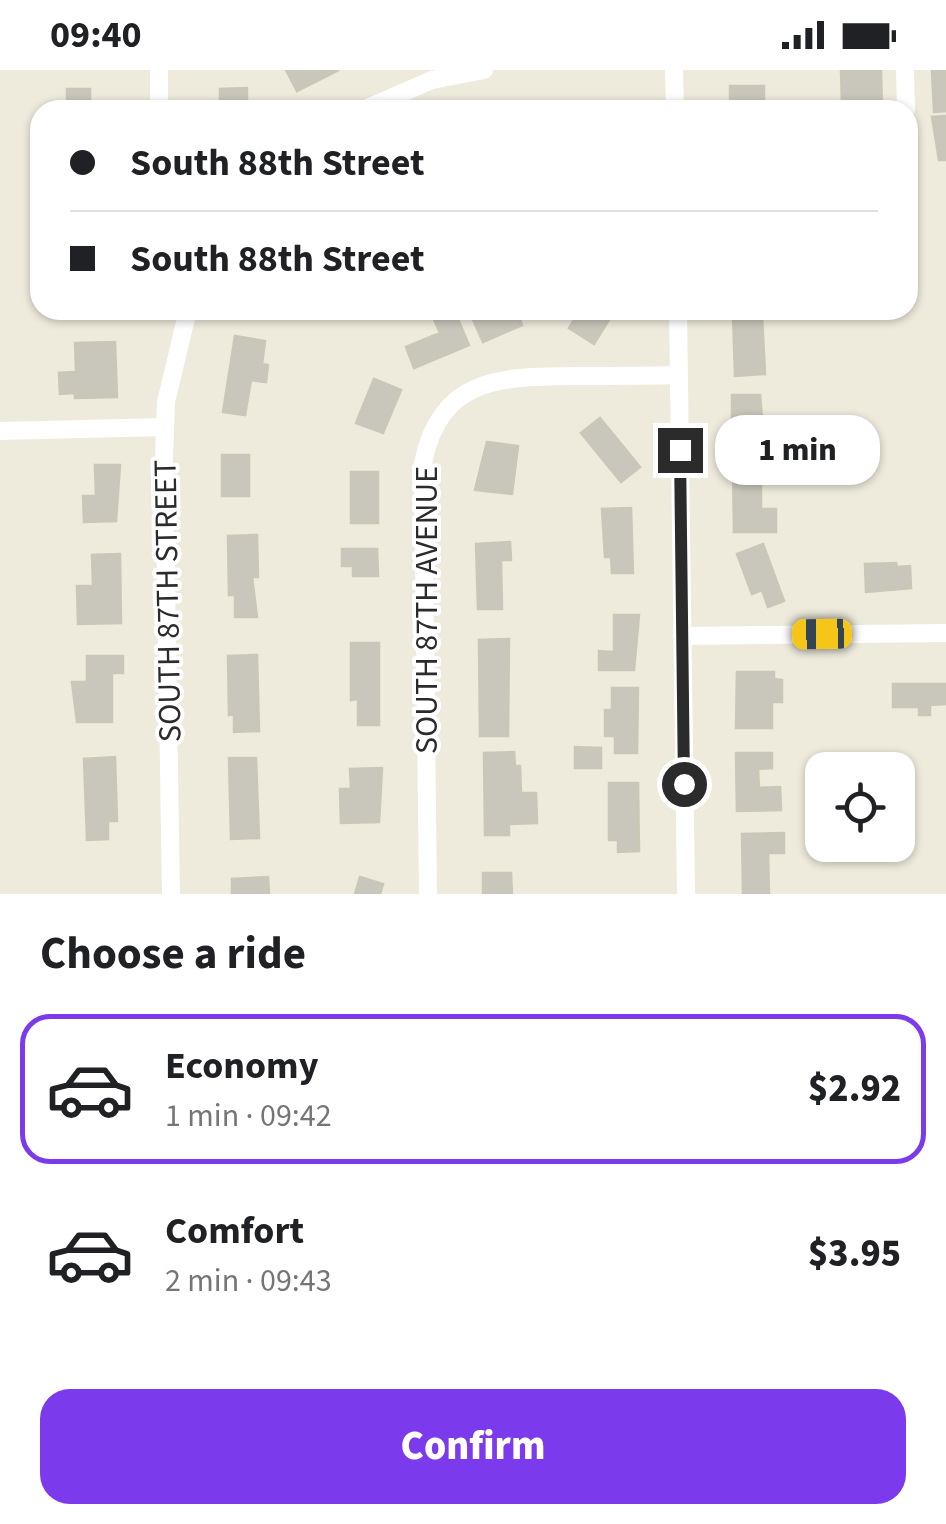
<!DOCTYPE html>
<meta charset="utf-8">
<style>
body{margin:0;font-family:"Source Sans 3",sans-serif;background:#f2f2f2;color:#202124;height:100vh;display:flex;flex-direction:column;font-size:38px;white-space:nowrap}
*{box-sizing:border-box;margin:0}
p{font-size:32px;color:#757577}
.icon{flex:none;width:55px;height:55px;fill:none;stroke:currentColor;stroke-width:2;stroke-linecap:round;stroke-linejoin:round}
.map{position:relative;height:824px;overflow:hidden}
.sheet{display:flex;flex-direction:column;background:#fff;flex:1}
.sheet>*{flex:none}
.hud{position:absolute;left:30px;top:30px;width:888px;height:220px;border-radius:30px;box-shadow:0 2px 8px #0004;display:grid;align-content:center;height:220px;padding:0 40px;background:#fff}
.tools{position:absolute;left:805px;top:682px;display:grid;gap:20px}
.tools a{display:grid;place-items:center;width:110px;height:110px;border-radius:20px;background:#fff;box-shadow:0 2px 8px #0004;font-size:50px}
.end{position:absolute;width:45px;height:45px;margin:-22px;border:12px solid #2b2b2b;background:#fff;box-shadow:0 0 0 5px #fff}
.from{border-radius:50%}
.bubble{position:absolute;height:70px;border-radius:30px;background:#fff;box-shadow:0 2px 8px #0004;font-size:32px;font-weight:800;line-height:70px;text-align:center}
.car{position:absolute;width:30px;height:60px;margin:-30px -15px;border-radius:12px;box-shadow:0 0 8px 2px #0007;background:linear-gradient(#f5c518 24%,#345 0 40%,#f5c518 0 76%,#345 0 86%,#f5c518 0)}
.hud b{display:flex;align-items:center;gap:35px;height:95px;font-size:38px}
.hud b+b{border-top:2px solid #e0e0e0}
.hud i{width:25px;height:25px;background:#202124}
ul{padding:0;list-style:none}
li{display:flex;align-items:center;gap:30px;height:150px;margin:0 20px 15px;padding:0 20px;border:5px solid transparent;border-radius:30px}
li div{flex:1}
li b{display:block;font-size:38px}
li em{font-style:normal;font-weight:800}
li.selected{border-color:#7c3aed}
li>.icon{width:90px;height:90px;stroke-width:1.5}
h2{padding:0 40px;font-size:45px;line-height:120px}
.action{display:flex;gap:20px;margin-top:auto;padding:20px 40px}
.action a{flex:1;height:115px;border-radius:30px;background:#7c3aed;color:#fff;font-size:40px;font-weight:800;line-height:115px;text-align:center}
.status{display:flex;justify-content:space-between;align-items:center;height:70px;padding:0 50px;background:#fff;direction:ltr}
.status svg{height:28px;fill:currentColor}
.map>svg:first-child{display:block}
.building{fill:#c9c7bc;stroke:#cac7b6;stroke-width:2.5}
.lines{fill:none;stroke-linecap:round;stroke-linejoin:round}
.minor{stroke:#fff;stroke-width:18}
.route{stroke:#2b2b2b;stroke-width:12}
.labels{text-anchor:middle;stroke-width:8;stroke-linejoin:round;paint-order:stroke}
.street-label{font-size:32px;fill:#2b2b2b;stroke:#fff}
</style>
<div class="status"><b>09:40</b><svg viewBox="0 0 49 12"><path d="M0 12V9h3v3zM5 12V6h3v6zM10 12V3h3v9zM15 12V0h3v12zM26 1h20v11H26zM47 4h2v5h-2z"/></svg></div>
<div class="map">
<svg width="946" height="824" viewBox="0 0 946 824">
<rect width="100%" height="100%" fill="#eeeadc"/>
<path class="building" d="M286,0H339L297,21Z
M881,0L882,40L842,35L841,1Z
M932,0H946V41L934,42Z
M730,16H764V40H730Z
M247,18V40H213V33H220V19Z
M67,19H90V40H67Z
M582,33H630V40H582Z
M946,46V90H939L932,47Z
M454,240L469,275L414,298L406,277L440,263L433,247Z
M484,240H516L522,255L483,272L471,245Z
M580,240H615L594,274L569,258Z
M762,245L765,304L735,306L733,246Z
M235,266L265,271L262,294L268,295L266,312L251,310L245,345L223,342Z
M115,272L117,327L75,328V323L60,324L59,303L76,302L75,273Z
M374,309L401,320L383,363L356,353Z
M732,325H760L765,382H732Z
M600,348L640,397L621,412L581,363Z
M487,372L518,376L512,424L475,420Z
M222,385H249V426H222Z
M95,395H120L116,451L84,452L83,426H96Z
M761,398V439H776V462H734L733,399Z
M351,402H378V453H351Z
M631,438L633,503H612L611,487H605L602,439Z
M257,465L258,507H252L257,547H235V525H229L228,466Z
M510,472L511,490H501L502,539H478L476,474Z
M763,474L784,531L768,537L762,520L752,524L737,484Z
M342,479H377L378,506H353V496H342Z
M120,484L121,553L78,554L77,516H93L92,485Z
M896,493L897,497L910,496L911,518L866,522L865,494Z
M614,545H639L634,600H599V581L614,582Z
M509,569L508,666H480L479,570Z
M351,573H379V655H358V629L351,630Z
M257,585L259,661L234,662V644L229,645L228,586Z
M87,586H123V603H112V652H77L72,612H87Z
M737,602H774V609L782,610V632H772V658H736Z
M893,614H946V634L930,635V645H919V637H893Z
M612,618H638L637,683H615V666H605V640H612Z
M575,677L601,678V698H575Z
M514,682L515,696H520L521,723H536L537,753L509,754V765H485L484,683Z
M736,683H772V698L758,699L759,718L780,717L781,740L737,741Z
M115,687L117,751H108V769L87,770L84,689Z
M229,688H256L259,768L231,769Z
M382,698L379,752L341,753L340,719H351L350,699Z
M609,713H638L639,781L618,782V770H609Z
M784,763V783H768L769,824H743L742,764Z
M483,803H511L512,824H483Z
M268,807L269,824H232V809Z
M360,807L383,814L380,824H355Z"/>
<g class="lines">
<path class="minor" d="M159,0V40
M674,0L675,40
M905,0L906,40
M363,40L432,10L484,0
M678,240L686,824
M0,361L165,357
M682,566L946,563
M171,824L164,388L166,332L188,240
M428,824L423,393C440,308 499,307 571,306C607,306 643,306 679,305"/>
</g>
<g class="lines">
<path class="route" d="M680,380L684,714"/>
</g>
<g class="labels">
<g class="street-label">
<text transform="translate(167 531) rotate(-91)" y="11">SOUTH 87TH STREET</text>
<text transform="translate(426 540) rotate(-90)" y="11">SOUTH 87TH AVENUE</text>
</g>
</g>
</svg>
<div class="tools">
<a><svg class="icon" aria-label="locate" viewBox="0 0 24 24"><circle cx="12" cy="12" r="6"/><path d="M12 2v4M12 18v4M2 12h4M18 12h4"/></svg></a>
</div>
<i class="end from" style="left:684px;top:714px"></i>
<i class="end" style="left:680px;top:380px"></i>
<div class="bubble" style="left:715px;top:345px;width:165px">1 min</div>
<i class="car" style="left:822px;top:564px;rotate:269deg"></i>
<div class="hud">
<b><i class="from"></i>South 88th Street</b>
<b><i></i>South 88th Street</b>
</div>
</div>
<section class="sheet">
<h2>Choose a ride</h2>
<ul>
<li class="selected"><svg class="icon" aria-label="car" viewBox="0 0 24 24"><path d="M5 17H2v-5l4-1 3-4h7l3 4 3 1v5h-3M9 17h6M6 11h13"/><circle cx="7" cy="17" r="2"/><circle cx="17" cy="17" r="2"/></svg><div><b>Economy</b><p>1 min · 09:42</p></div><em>$2.92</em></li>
<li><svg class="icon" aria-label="car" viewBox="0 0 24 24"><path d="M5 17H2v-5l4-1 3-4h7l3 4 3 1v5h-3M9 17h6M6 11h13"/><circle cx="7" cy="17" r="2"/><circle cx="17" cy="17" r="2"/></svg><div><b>Comfort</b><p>2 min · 09:43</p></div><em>$3.95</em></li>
</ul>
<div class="action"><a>Confirm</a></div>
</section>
